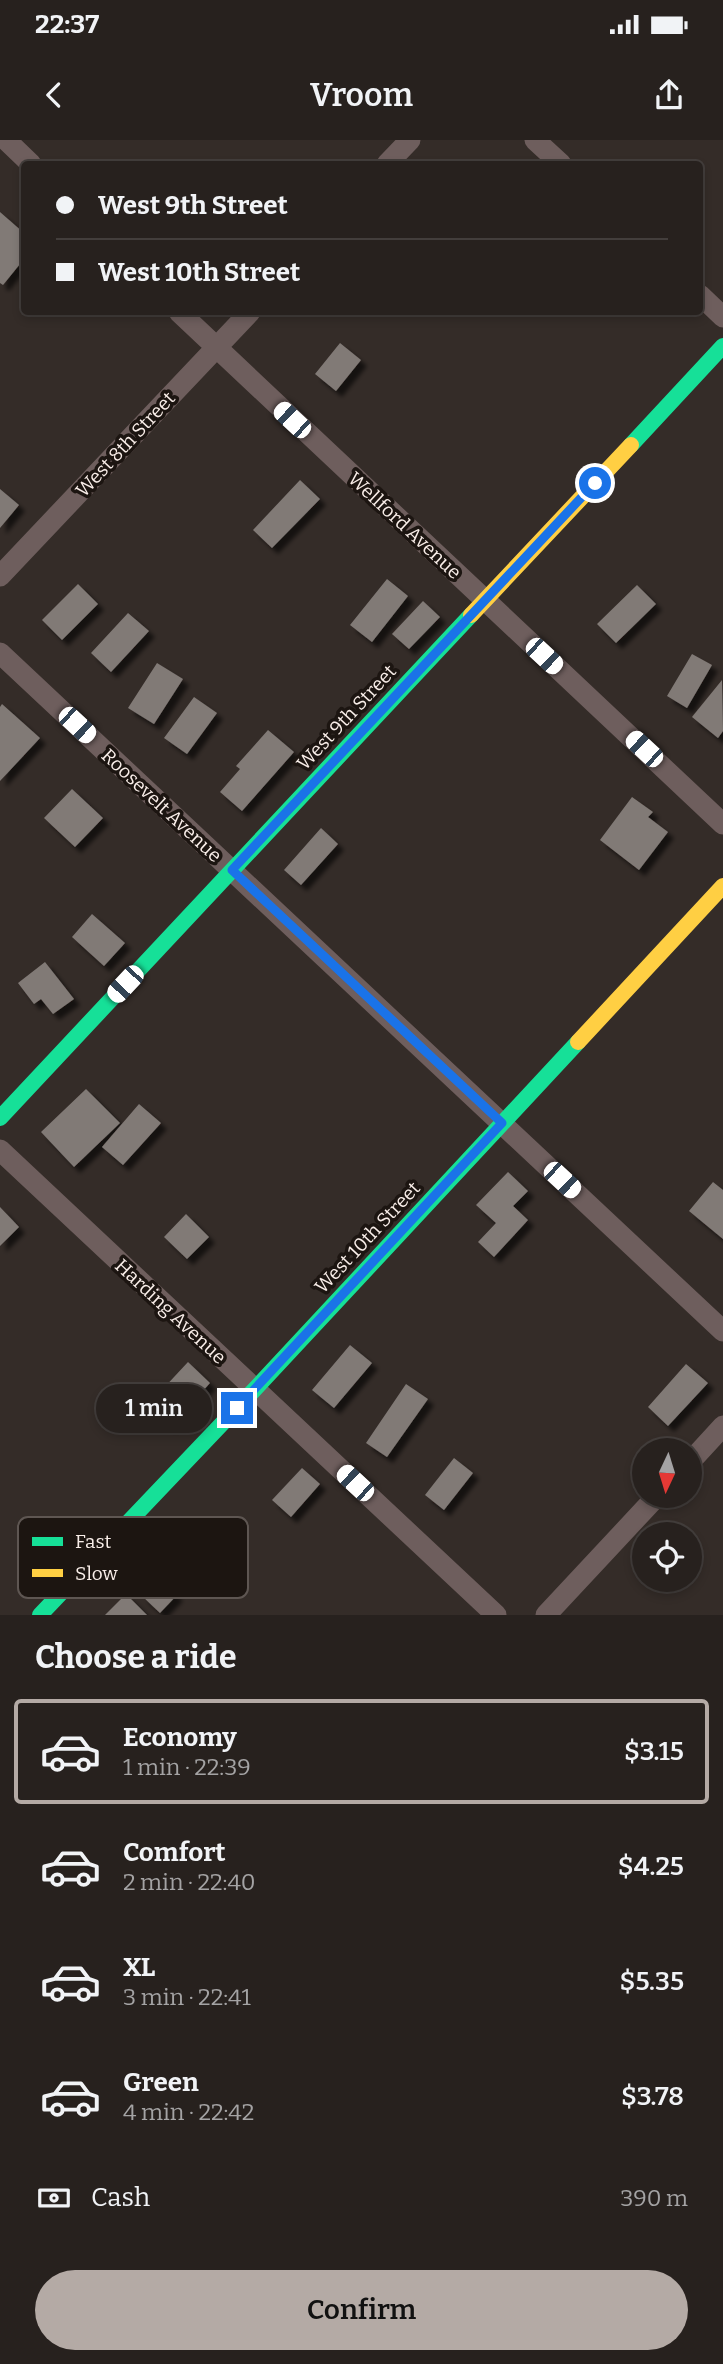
<!DOCTYPE html>
<meta charset="utf-8">
<style>
body{margin:0;font-family:Bitter,serif;background:#332e2b;color:#f1f3f6;height:100vh;display:flex;flex-direction:column;font-size:26px;white-space:nowrap}
*{box-sizing:border-box;margin:0}
p{font-size:23px;color:#a4a3a4}
.icon{flex:none;width:38px;height:38px;fill:none;stroke:currentColor;stroke-width:2;stroke-linecap:round;stroke-linejoin:round}
.map{position:relative;height:1475px;overflow:hidden}
.panel{display:flex;flex-direction:column;background:#27211e;flex:1}
.panel>*{flex:none}
.guide{position:absolute;left:21px;top:21px;width:682px;height:154px;border-radius:7px;box-shadow:0 4px 10px #0003,0 0 0 2px #433e3c;display:grid;align-content:center;height:154px;padding:0 35px;background:#27211e}
.needle{width:46px;rotate:184deg}
.buttons{position:absolute;left:632px;top:1298px;display:grid;gap:14px}
.buttons a{display:grid;place-items:center;width:70px;height:70px;border-radius:50%;background:#27211e;box-shadow:0 4px 10px #0003,0 0 0 2px #433e3c;font-size:35px}
.end{position:absolute;width:32px;height:32px;margin:-16px;border:9px solid #1a73e8;background:#fff;box-shadow:0 0 0 4px #fff}
.from{border-radius:50%}
.bubble{position:absolute;height:49px;border-radius:24px;background:#27211e;box-shadow:0 4px 10px #0003,0 0 0 2px #433e3c;font-size:23px;font-weight:600;line-height:49px;text-align:center}
.car{position:absolute;width:21px;height:42px;margin:-21px -10px;border-radius:9px;box-shadow:0 0 5px 2px #0007;background:linear-gradient(#fff 24%,#345 0 40%,#fff 0 76%,#345 0 86%,#fff 0)}
.guide b{display:flex;align-items:center;gap:24px;height:66px;font-size:26px}
.guide b+b{border-top:2px solid #433e3c}
.guide i{width:18px;height:18px;background:#f1f3f6}
ul{padding:0;list-style:none}
li{display:flex;align-items:center;gap:21px;height:105px;margin:0 14px 10px;padding:0 21px;border:4px solid transparent;border-radius:7px}
li div{flex:1}
li b{display:block;font-size:26px}
li em{font-style:normal;font-weight:600}
li.selected{border-color:#b4aaa5}
li>.icon{width:63px;height:63px;stroke-width:1.5}
h2{padding:0 35px;font-size:32px;line-height:84px}
.pay{display:flex;align-items:center;gap:18px;height:77px;padding:0 35px;font-size:26px}
.pay p{margin-inline-start:auto}
.action{display:flex;gap:14px;margin-top:auto;padding:14px 35px}
.action a{flex:1;height:80px;border-radius:42px;background:#b4aaa5;color:#111;font-size:28px;font-weight:600;line-height:80px;text-align:center}
.status{display:flex;justify-content:space-between;align-items:center;height:49px;padding:0 35px;background:#27211e;direction:ltr}
.status svg{height:19px;fill:currentColor}
header{display:flex;justify-content:space-between;align-items:center;height:91px;padding:0 35px;background:#27211e;font-size:32px;font-weight:600}
.map>svg:first-child{display:block}
.building{fill:#817a76;filter:url(#shadow)}
.lines{fill:none;stroke-linecap:round;stroke-linejoin:round}
.street{stroke:#6e5e5d;stroke-width:21}
.fast{stroke:#16e098;stroke-width:16}
.slow{stroke:#ffcf43;stroke-width:16}
.route{stroke:#1a73e8;stroke-width:9}
.labels{text-anchor:middle;stroke-width:7;stroke-linejoin:round;paint-order:stroke}
.street-label{font-size:19px;fill:#f9eee9;stroke:#1c1511}
.key{fill:#1c1511;stroke:#5e5652;stroke-width:2}
.key-label{font-size:19px;fill:#f9eee9}
</style>
<div class="status"><b>22:37</b><svg viewBox="0 0 49 12"><path d="M0 12V9h3v3zM5 12V6h3v6zM10 12V3h3v9zM15 12V0h3v12zM26 1h20v11H26zM47 4h2v5h-2z"/></svg></div>
<header><svg class="icon" aria-label="back" viewBox="0 0 24 24"><path d="M15 5l-7 7 7 7"/></svg>Vroom<svg class="icon" aria-label="share" viewBox="0 0 24 24"><path d="M12 15V3M7 8l5-5 5 5M5 13v7h14v-7"/></svg></header>
<div class="map">
<svg width="723" height="1475" viewBox="0 0 723 1475">
<defs>
<filter id="shadow"><feDropShadow dx="6" dy="6" stdDeviation="2" flood-color="#0009"/></filter>
</defs>
<rect width="100%" height="100%" fill="#342c28"/>
<path class="building" d="M0,72L24,93V119L3,145L0,143Z
M340,203L361,220L336,251L315,234Z
M300,340L320,359L272,408L253,390Z
M0,349L19,365L0,388Z
M387,439L408,456L372,502L350,485Z
M78,444L98,464L62,500L42,480Z
M637,445L656,464L616,503L597,484Z
M423,461L440,477L409,509L392,494Z
M128,473L149,491L111,532L91,513Z
M692,514L712,525L687,568L667,556Z
M157,523L183,539L154,584L128,568Z
M722,540L723,591L718,598L692,577Z
M194,557L217,573L187,614L164,598Z
M2,564L40,598L0,641V567Z
M268,590L294,612L242,671L220,652L240,629L236,626Z
M72,649L103,678L75,707L44,678Z
M632,657L653,672L648,677L668,692L639,730L600,700Z
M321,688L338,704L301,745L284,730Z
M92,774L125,803L104,826L72,797Z
M45,822L74,859L53,874L41,859L34,864L18,843Z
M86,949L120,983L74,1027L41,992Z
M139,964L161,983L123,1025L102,1007Z
M508,1032L528,1051L513,1066L528,1080L494,1117L478,1102L496,1083L476,1065Z
M713,1042L723,1050V1099L689,1071Z
M0,1067L19,1087L0,1106Z
M186,1074L209,1097L187,1119L164,1097Z
M350,1205L372,1223L334,1268L312,1250Z
M188,1222L210,1243L170,1287L147,1266Z
M686,1224L708,1243L668,1286L648,1267Z
M406,1244L428,1259L387,1317L366,1303Z
M454,1318L473,1333L444,1370L425,1355Z
M302,1328L320,1344L291,1377L272,1360Z
M159,1438L177,1455L160,1473L142,1456Z
M126,1454L147,1475H105Z"/>
<g class="lines">
<path class="street" d="M6,0L31,24
M535,0L561,24
M387,24L410,0
M700,155L723,177
M179,172L723,684
M0,436L250,172
M0,513L723,1191
M0,1010L496,1475
M690,1322L723,1286
M546,1475L657,1356"/>
<path class="fast" d="M631,305L723,206
M0,978L471,475
M40,1475L255,1249L578,902"/>
<path class="slow" d="M471,475L631,305
M578,902L723,746"/>
</g>
<g class="lines">
<path class="route" d="M237,1268L502,983L232,730L595,343"/>
</g>
<g class="labels">
<g class="street-label">
<text transform="translate(125 304) rotate(-47)" y="7">West 8th Street</text>
<text transform="translate(405 385) rotate(43)" y="7">Wellford Avenue</text>
<text transform="translate(346 577) rotate(-47)" y="7">West 9th Street</text>
<text transform="translate(162 665) rotate(43)" y="7">Roosevelt Avenue</text>
<text transform="translate(367 1097) rotate(-47)" y="7">West 10th Street</text>
<text transform="translate(171 1171) rotate(43)" y="7">Harding Avenue</text>
</g>
</g>
<rect x="18" y="1377" width="230" height="81" rx="10" class="key"/>
<rect x="32" y="1397" width="31" height="9" fill="#16e098"/>
<rect x="32" y="1429" width="31" height="8" fill="#ffcf43"/>
<g class="key-label">
<text x="75" y="1408">Fast</text>
<text x="75" y="1440">Slow</text>
</g>
</svg>
<div class="buttons">
<a><svg class="needle" viewBox="-14 -14 28 28"><path d="M0-13l5 13h-10z" fill="#e53935"/><path d="M0 13l5-13h-10z" fill="#a4a3a4"/></svg></a>
<a><svg class="icon" aria-label="locate" viewBox="0 0 24 24"><circle cx="12" cy="12" r="6"/><path d="M12 2v4M12 18v4M2 12h4M18 12h4"/></svg></a>
</div>
<i class="end from" style="left:595px;top:343px"></i>
<i class="end" style="left:237px;top:1268px"></i>
<div class="bubble" style="left:96px;top:1244px;width:116px">1 min</div>
<i class="car" style="left:292px;top:280px;rotate:313deg"></i>
<i class="car" style="left:544px;top:516px;rotate:133deg"></i>
<i class="car" style="left:77px;top:585px;rotate:133deg"></i>
<i class="car" style="left:644px;top:609px;rotate:313deg"></i>
<i class="car" style="left:125px;top:844px;rotate:223deg"></i>
<i class="car" style="left:562px;top:1040px;rotate:133deg"></i>
<i class="car" style="left:355px;top:1343px;rotate:313deg"></i>
<div class="guide">
<b><i class="from"></i>West 9th Street</b>
<b><i></i>West 10th Street</b>
</div>
</div>
<section class="panel">
<h2>Choose a ride</h2>
<ul>
<li class="selected"><svg class="icon" aria-label="car" viewBox="0 0 24 24"><path d="M5 17H2v-5l4-1 3-4h7l3 4 3 1v5h-3M9 17h6M6 11h13"/><circle cx="7" cy="17" r="2"/><circle cx="17" cy="17" r="2"/></svg><div><b>Economy</b><p>1 min · 22:39</p></div><em>$3.15</em></li>
<li><svg class="icon" aria-label="car" viewBox="0 0 24 24"><path d="M5 17H2v-5l4-1 3-4h7l3 4 3 1v5h-3M9 17h6M6 11h13"/><circle cx="7" cy="17" r="2"/><circle cx="17" cy="17" r="2"/></svg><div><b>Comfort</b><p>2 min · 22:40</p></div><em>$4.25</em></li>
<li><svg class="icon" aria-label="car" viewBox="0 0 24 24"><path d="M5 17H2v-5l4-1 3-4h7l3 4 3 1v5h-3M9 17h6M6 11h13"/><circle cx="7" cy="17" r="2"/><circle cx="17" cy="17" r="2"/></svg><div><b>XL</b><p>3 min · 22:41</p></div><em>$5.35</em></li>
<li><svg class="icon" aria-label="car" viewBox="0 0 24 24"><path d="M5 17H2v-5l4-1 3-4h7l3 4 3 1v5h-3M9 17h6M6 11h13"/><circle cx="7" cy="17" r="2"/><circle cx="17" cy="17" r="2"/></svg><div><b>Green</b><p>4 min · 22:42</p></div><em>$3.78</em></li>
</ul>
<div class="pay"><svg class="icon" aria-label="cash" viewBox="0 0 24 24"><path d="M3 7h18v10H3z"/><circle cx="12" cy="12" r="2"/></svg>Cash<p>390 m</p></div>
<div class="action"><a>Confirm</a></div>
</section>
